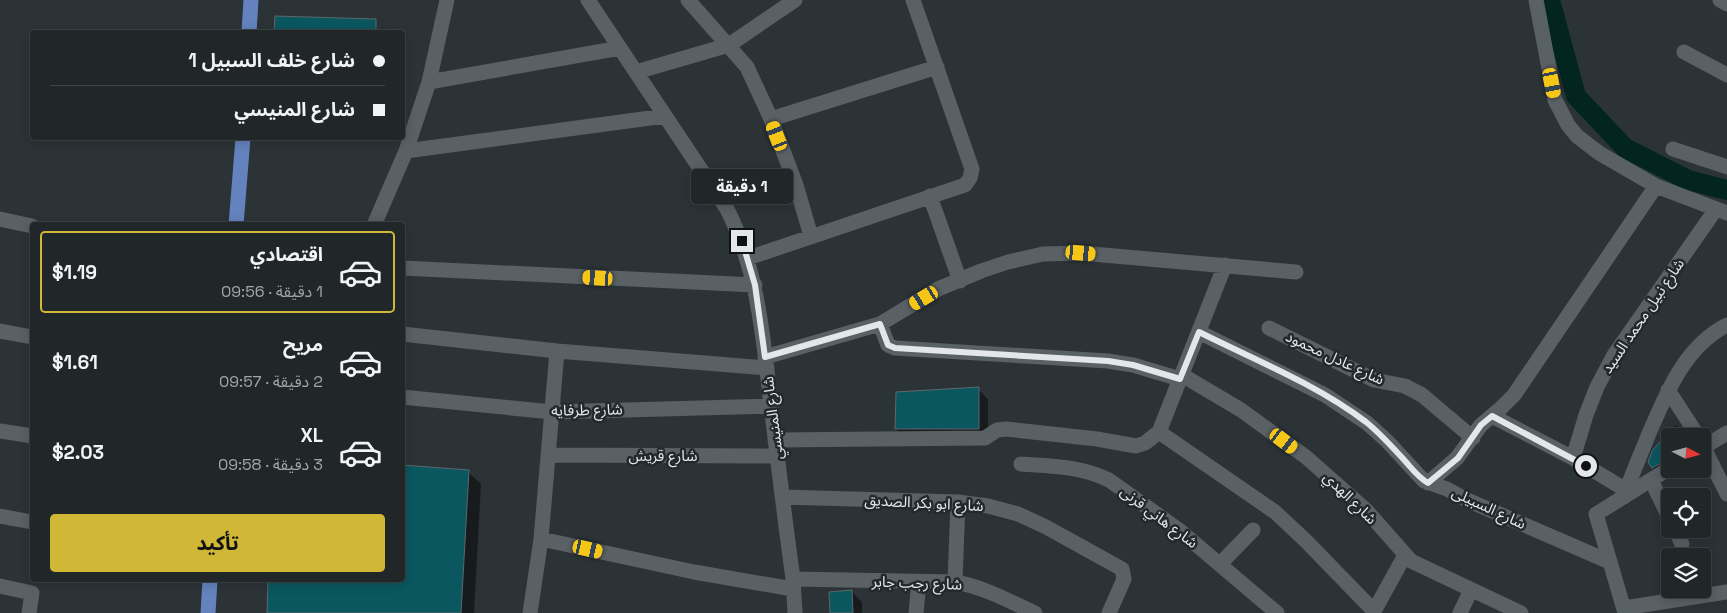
<!DOCTYPE html>
<html lang="ar">
<meta charset="utf-8">
<style>
body{margin:0;font-family:"Space Grotesk","Noto Sans Arabic",sans-serif;background:#2d3235;color:#f1f3f6;direction:rtl;height:100vh;display:flex;flex-direction:column;font-size:19px;white-space:nowrap}
*{box-sizing:border-box;margin:0}
p{font-size:16px;color:#a2a5a8}
.icon{flex:none;width:28px;height:28px;fill:none;stroke:currentColor;stroke-width:2;stroke-linecap:round;stroke-linejoin:round}
.map{position:relative;flex:1;overflow:hidden;direction:ltr}
.sheet{position:absolute;left:30px;top:222px;width:375px;height:360px;display:flex;flex-direction:column;background:#212629;border-radius:5px;box-shadow:0 2px 12px #0003,0 0 0 1px #3e4346;direction:rtl}
.sheet>*{flex:none}
.top-card{position:absolute;left:30px;top:30px;width:375px;height:110px;border-radius:5px;box-shadow:0 2px 12px #0003,0 0 0 1px #3e4346;direction:rtl;display:grid;align-content:center;height:110px;padding:0 20px;background:#212629}
.needle{width:32px;rotate:96deg}
.controls{position:absolute;left:1661px;top:428px;display:grid;gap:10px}
.controls a{display:grid;place-items:center;width:50px;height:50px;border-radius:5px;background:#212629;box-shadow:0 2px 12px #0003,0 0 0 1px #3e4346;font-size:25px}
.end{position:absolute;width:22px;height:22px;margin:-11px;border:6px solid #e3e7ea;background:#111;box-shadow:0 0 0 2px #111}
.from{border-radius:50%}
.bubble{position:absolute;height:35px;border-radius:5px;background:#212629;box-shadow:0 2px 12px #0003,0 0 0 1px #3e4346;font-size:16px;font-weight:700;line-height:35px;text-align:center;direction:rtl}
.car{position:absolute;width:15px;height:30px;margin:-15px -8px;border-radius:6px;box-shadow:0 0 4px 1px #0007;background:linear-gradient(#f5c518 24%,#345 0 40%,#f5c518 0 76%,#345 0 86%,#f5c518 0)}
.top-card b{display:flex;align-items:center;gap:18px;height:48px;font-size:19px}
.top-card b+b{border-top:1px solid #3e4346}
.top-card i{width:12px;height:12px;background:#f1f3f6}
ul{padding:9px 0 0;list-style:none}
li{display:flex;align-items:center;gap:15px;height:82px;margin:0 10px 8px;padding:0 10px;border:2px solid transparent;border-radius:5px}
li div{flex:1}
li b{display:block;font-size:19px}
li em{font-style:normal;font-weight:700}
li.on{border-color:#d0b836}
li>.icon{width:45px;height:45px;stroke-width:1.5}
.cta{display:flex;gap:10px;margin-top:auto;padding:10px 20px}
.cta a{flex:1;height:58px;border-radius:5px;background:#d0b836;color:#111;font-size:20px;font-weight:700;line-height:58px;text-align:center}
.map>svg:first-child{display:block}
.shadow{fill:#0007}
.lines{fill:none;stroke-linecap:round;stroke-linejoin:round}
.canal{stroke:#022520;stroke-width:20}
.building{fill:#0a5760;stroke:#5e6769}
.street{stroke:#596165;stroke-width:15}
.secondary{stroke:#596165;stroke-width:15}
.primary{stroke:#6483be;stroke-width:15}
.route{stroke:#e3e7ea;stroke-width:6}
.labels{text-anchor:middle;stroke-width:5;stroke-linejoin:round;paint-order:stroke}
.street-label{font-size:15px;fill:#e3e7ea;stroke:#22292d}
</style>
<div class="map">
<svg width="1727" height="613" viewBox="0 0 1727 613">
<rect width="100%" height="100%" fill="#2c3337"/>
<path class="shadow" d="M276,18L357,29V32H276Z
M978,389L988,399V438L906,439L896,429Z
M1676,425L1686,436H1670V468L1660,474L1653,467V452Z
M468,472L481,484L474,613H268L270,580H402Z
M852,592L862,602V613H831Z"/>
<g class="lines">
<path class="canal" d="M1550,0L1576,96L1625,148L1688,180L1727,190"/>
</g>
<path class="building" d="M275,16L376,19V32H274Z
M979,387V429H895L896,392Z
M1670,430V459L1652,468L1648,462L1652,451Z
M402,465L469,470L461,613H267L268,580H402Z
M852,590L853,613H830L829,592Z"/>
<g class="lines">
<path class="street" d="M588,0L727,209C758,270 763,337 771,405C778,463 785,521 793,579L795,613
M688,0L747,67L771,119L796,185L811,236
M1536,0L1555,100L1568,125L1577,136L1599,153L1656,186L1727,213
M1720,0L1727,4
M1684,52L1727,75
M636,72L729,45L795,0
M429,82L620,48
M771,119L937,67
M406,151L665,116
M930,196L960,281
M0,219L32,226
M374,225L406,151L429,82L447,0
M748,258L965,185L970,178L972,169L913,0
M402,268L755,285
M880,324L938,289L981,271L1008,262L1043,254L1081,253L1296,272
M1269,328L1374,380L1405,386L1422,395L1473,438
M0,331L32,337
M1199,332L1325,395L1367,423L1387,441L1424,481L1447,489L1467,500L1610,562
M402,334L557,351L767,368
M765,357L880,324L888,345L895,348L1108,361L1133,365L1180,379
M1182,375L1241,410L1306,457L1366,510L1411,561L1521,613
M1668,390L1698,436
M402,397L552,412L771,406
M1492,416L1573,458L1626,490
M0,431L32,436
M1159,432L1225,265
M775,440L985,438L997,430L1006,429L1097,439L1136,446L1145,443L1159,432L1275,512L1306,541L1374,611
M1702,444L1727,494
M1702,448L1727,433
M548,455L777,456
M1573,458L1586,415L1597,387L1614,355L1716,209
M1021,464C1051,466 1081,466 1109,480L1179,530L1277,613
M1651,480L1670,519
M1428,483L1457,458L1481,425L1500,409L1514,395L1656,186
M782,497L958,502L988,506L1018,514L1046,527L1122,569L1124,579L1109,613
M1624,497C1631,476 1640,456 1648,436C1666,394 1684,347 1727,325
M0,516L32,522
M1675,529L1682,544
M541,539L694,572L793,589
M1220,564L1253,530
M793,579L955,582C984,587 1009,601 1035,613
M955,582L958,502
M0,586L32,593L29,613
M1624,608L1727,592
M530,613L541,539L557,351
M916,613L919,582
M1373,613L1405,555
M1460,613L1471,590
M1625,613L1596,514L1670,468"/>
<path class="secondary" d="M1673,149L1727,167"/>
<path class="primary" d="M249,32L251,0
M236,225L243,138
M208,613L210,580"/>
</g>
<g class="lines">
<path class="route" d="M742,241L755,285L765,357L880,324L888,345L895,348L1108,361L1133,365L1180,379L1199,332C1255,360 1316,384 1366,422C1381,434 1394,449 1406,462C1413,470 1419,478 1428,483L1458,458L1481,425L1492,416L1586,466"/>
</g>
<g class="labels">
<g class="street-label">
<text transform="translate(1643 316) rotate(-56)" y="5">شارع نبيل محمد السيد</text>
<text transform="translate(1335 358) rotate(25)" y="5">شارع عادل محمود</text>
<text transform="translate(587 410) rotate(-1)" y="5">شارع طرفايه</text>
<text transform="translate(773 418) rotate(-97)" y="5">شارع المنيسي</text>
<text x="663" y="461">شارع قريش</text>
<text transform="translate(1350 498) rotate(44)" y="5">شارع الهدي</text>
<text transform="translate(924 503) rotate(3)" y="5">شارع ابو بكر الصديق</text>
<text transform="translate(1489 508) rotate(25)" y="5">شارع السبيلى</text>
<text transform="translate(1159 517) rotate(37)" y="5">شارع هاني قرنى</text>
<text transform="translate(917 583) rotate(2)" y="5">شارع رجب جابر</text>
</g>
</g>
</svg>
<div class="controls">
<a><svg class="needle" viewBox="-14 -14 28 28"><path d="M0-13l5 13h-10z" fill="#e53935"/><path d="M0 13l5-13h-10z" fill="#a2a5a8"/></svg></a>
<a><svg class="icon" aria-label="locate" viewBox="0 0 24 24"><circle cx="12" cy="12" r="6"/><path d="M12 2v4M12 18v4M2 12h4M18 12h4"/></svg></a>
<a><svg class="icon" aria-label="layers" viewBox="0 0 24 24"><path d="M12 4l9 5-9 5-9-5zM3 14l9 5 9-5"/></svg></a>
</div>
<i class="end from" style="left:1586px;top:466px"></i>
<i class="end" style="left:742px;top:241px"></i>
<div class="bubble" style="left:691px;top:169px;width:102px">1 دقيقة</div>
<i class="car" style="left:1552px;top:83px;rotate:169deg"></i>
<i class="car" style="left:777px;top:136px;rotate:339deg"></i>
<i class="car" style="left:1081px;top:253px;rotate:95deg"></i>
<i class="car" style="left:598px;top:278px;rotate:273deg"></i>
<i class="car" style="left:924px;top:298px;rotate:239deg"></i>
<i class="car" style="left:1284px;top:441px;rotate:127deg"></i>
<i class="car" style="left:588px;top:549px;rotate:103deg"></i>
<div class="top-card">
<b><i class="from"></i>شارع خلف السبيل 1</b>
<b><i></i>شارع المنيسي</b>
</div>
<section class="sheet">
<ul>
<li class="on"><svg class="icon" aria-label="car" viewBox="0 0 24 24"><path d="M5 17H2v-5l4-1 3-4h7l3 4 3 1v5h-3M9 17h6M6 11h13"/><circle cx="7" cy="17" r="2"/><circle cx="17" cy="17" r="2"/></svg><div><b>اقتصادي</b><p>1 دقيقة · 09:56</p></div><em>$1.19</em></li>
<li><svg class="icon" aria-label="car" viewBox="0 0 24 24"><path d="M5 17H2v-5l4-1 3-4h7l3 4 3 1v5h-3M9 17h6M6 11h13"/><circle cx="7" cy="17" r="2"/><circle cx="17" cy="17" r="2"/></svg><div><b>مريح</b><p>2 دقيقة · 09:57</p></div><em>$1.61</em></li>
<li><svg class="icon" aria-label="car" viewBox="0 0 24 24"><path d="M5 17H2v-5l4-1 3-4h7l3 4 3 1v5h-3M9 17h6M6 11h13"/><circle cx="7" cy="17" r="2"/><circle cx="17" cy="17" r="2"/></svg><div><b>XL</b><p>3 دقيقة · 09:58</p></div><em>$2.03</em></li>
</ul>
<div class="cta"><a>تأكيد</a></div>
</section>
</div>
